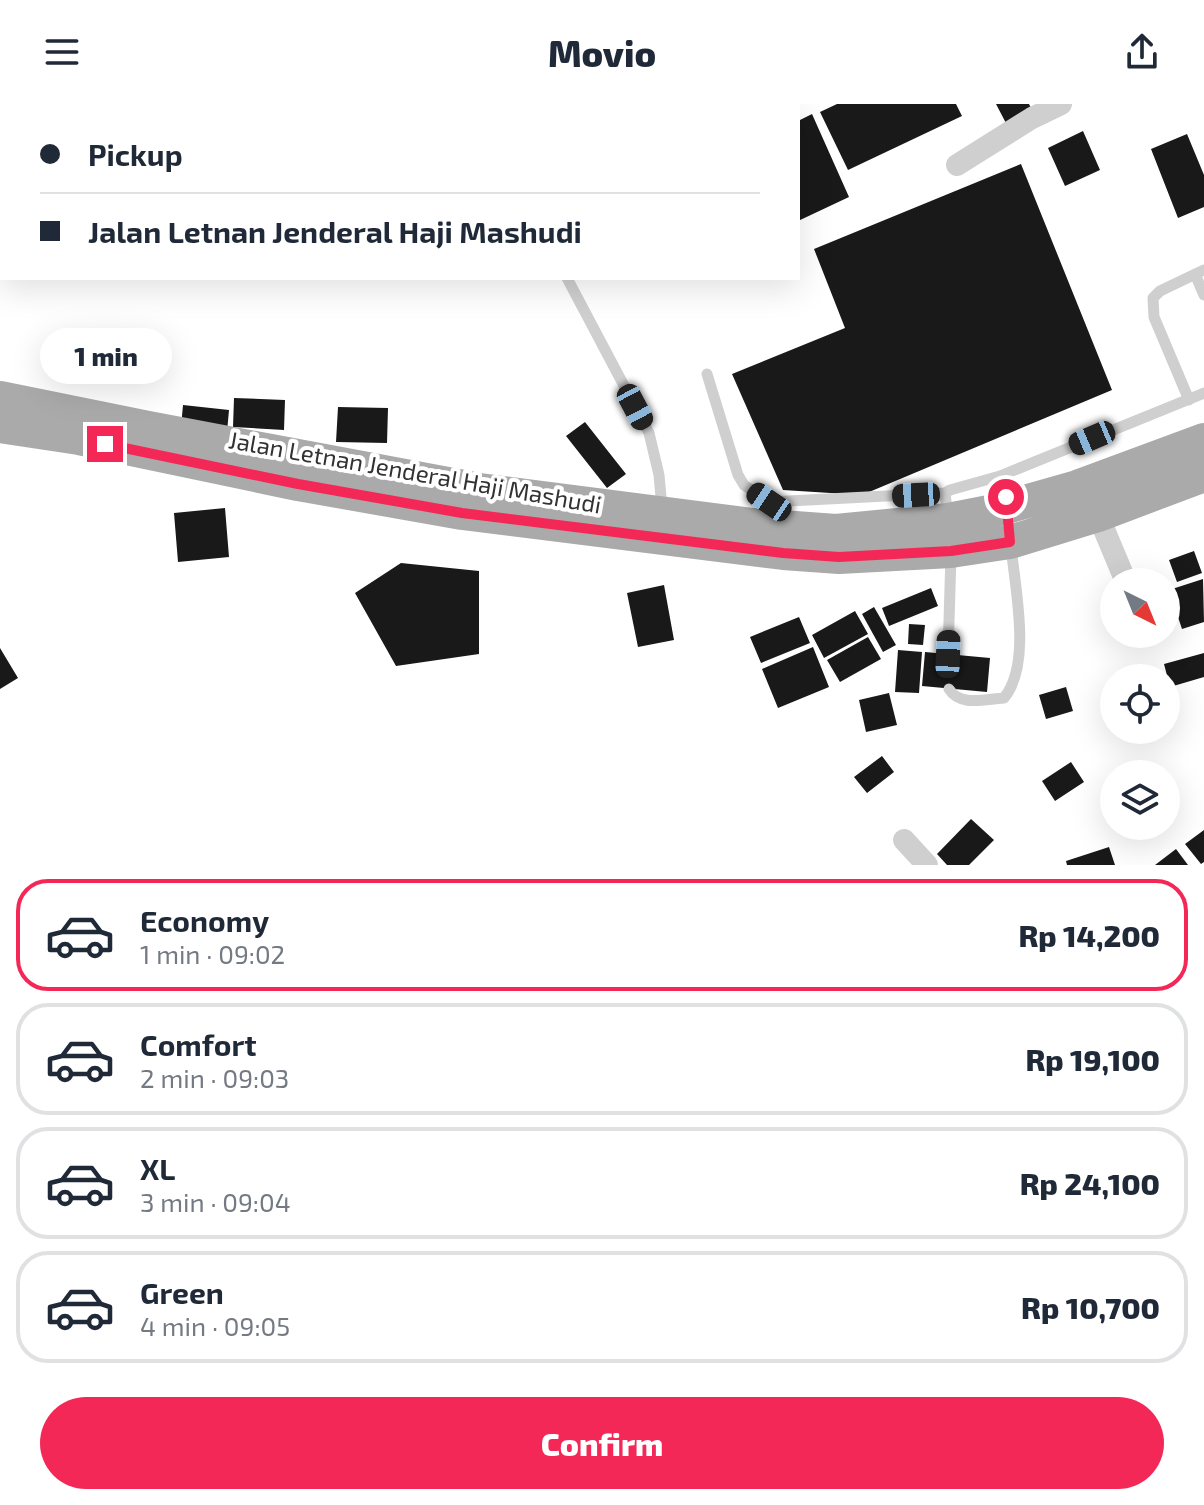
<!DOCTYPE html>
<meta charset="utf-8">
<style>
body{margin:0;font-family:"Exo 2",sans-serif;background:#f2f2f3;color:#1f2937;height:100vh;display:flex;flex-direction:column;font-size:30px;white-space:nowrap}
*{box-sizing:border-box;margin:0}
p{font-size:26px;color:#747a83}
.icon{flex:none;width:44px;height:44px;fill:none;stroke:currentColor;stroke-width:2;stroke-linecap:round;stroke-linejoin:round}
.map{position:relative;height:761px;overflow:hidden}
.panel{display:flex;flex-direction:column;background:#fff;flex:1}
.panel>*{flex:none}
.hud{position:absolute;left:0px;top:0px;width:800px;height:176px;box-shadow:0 8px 32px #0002;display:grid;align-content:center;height:176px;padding:0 40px;background:#fff}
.needle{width:52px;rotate:137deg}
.fabs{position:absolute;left:1100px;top:464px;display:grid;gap:16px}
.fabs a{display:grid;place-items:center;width:80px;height:80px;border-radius:50%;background:#fff;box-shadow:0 8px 32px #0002;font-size:40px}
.end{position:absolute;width:36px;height:36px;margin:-18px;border:10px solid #f42856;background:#fff;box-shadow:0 0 0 4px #fff}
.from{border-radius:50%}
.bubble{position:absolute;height:56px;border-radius:28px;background:#fff;box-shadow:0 8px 32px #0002;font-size:26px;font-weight:800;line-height:56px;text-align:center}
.car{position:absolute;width:24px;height:48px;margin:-24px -12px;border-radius:10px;box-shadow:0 0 6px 2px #0007;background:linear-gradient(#222 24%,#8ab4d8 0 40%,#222 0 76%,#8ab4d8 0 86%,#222 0)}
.hud b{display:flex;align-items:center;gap:28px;height:76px;font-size:30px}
.hud b+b{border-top:2px solid #e0e1e3}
.hud i{width:20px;height:20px;background:#1f2937}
ul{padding:14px 0 0;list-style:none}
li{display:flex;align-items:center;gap:24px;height:112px;margin:0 16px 12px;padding:0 24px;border:4px solid #e0e1e3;border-radius:32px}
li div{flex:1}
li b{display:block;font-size:30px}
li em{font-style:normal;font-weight:800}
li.selected{border-color:#f42856}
li>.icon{width:72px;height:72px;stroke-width:1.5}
.primary-button{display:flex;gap:16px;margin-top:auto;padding:16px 40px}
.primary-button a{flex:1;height:92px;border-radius:48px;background:#f42856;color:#fff;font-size:32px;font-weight:800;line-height:92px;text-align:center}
header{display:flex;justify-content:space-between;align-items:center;height:104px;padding:0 40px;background:#fff;font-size:36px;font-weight:800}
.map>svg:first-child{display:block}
.building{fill:#191919}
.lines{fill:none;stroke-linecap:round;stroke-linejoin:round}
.service{stroke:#cfcfcf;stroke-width:11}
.minor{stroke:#cfcfcf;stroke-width:22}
.primary{stroke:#aaa;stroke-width:34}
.route{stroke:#f42856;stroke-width:10}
.labels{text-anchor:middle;stroke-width:8;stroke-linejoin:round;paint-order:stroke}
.street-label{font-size:24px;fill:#323232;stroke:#fff}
</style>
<header><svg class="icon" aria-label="menu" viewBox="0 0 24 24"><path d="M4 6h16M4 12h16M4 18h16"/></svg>Movio<svg class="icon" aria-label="share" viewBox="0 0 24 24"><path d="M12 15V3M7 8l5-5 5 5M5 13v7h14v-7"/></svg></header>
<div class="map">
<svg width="1204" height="761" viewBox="0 0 1204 761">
<rect width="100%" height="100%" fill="#fff"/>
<path class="building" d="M837,0H956L962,12L848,66L820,8Z
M996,0H1029L1034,10L1008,23Z
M812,10L849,93L798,117V17Z
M1083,27L1100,66L1065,82L1048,44Z
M1187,30L1204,71V103L1178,114L1151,45Z
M1021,60L1112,286L862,391L783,386L732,270L845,224L814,145Z
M234,294L285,296L284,326L233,323Z
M183,301L229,306L227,328L181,323Z
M338,303L388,304L387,339L336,338Z
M585,318L626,370L607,384L566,332Z
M225,404L229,453L178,458L174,409Z
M1194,447L1202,469L1177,478L1169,456Z
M401,459L479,467V550L396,562L355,489Z
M1203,475L1204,518L1182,525L1169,486Z
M664,481L674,536L638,543L627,489Z
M931,484L938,502L889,522L882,504Z
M874,503L896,541L883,548L862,510Z
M855,507L868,530L824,554L812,531Z
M799,513L810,539L761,559L750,533Z
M909,520L925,521L923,541L908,540Z
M868,533L881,555L840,578L827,556Z
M813,543L829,583L778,604L762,565Z
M0,544L18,574L0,585Z
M898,546L922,548L919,589L895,588Z
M925,548L990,554L987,588L922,582Z
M1204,549V573L1170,583L1164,560Z
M1066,583L1073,607L1046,615L1039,591Z
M889,589L897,621L866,628L859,596Z
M882,652L894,668L867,689L854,673Z
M1071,658L1084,678L1055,697L1042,677Z
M971,715L994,736L969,761H947L937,750Z
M1204,726V758L1201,760L1185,740Z
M1109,743L1115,761H1067L1066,757Z
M1176,745L1188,761H1155Z"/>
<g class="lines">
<path class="service" d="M485,0V2
M769,2L774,0
M1195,170L1204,191
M567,174L649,329L659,371L662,404
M707,270L738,371L744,381L769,398L945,389
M1189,296L1154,213L1153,194L1160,187L1204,166
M948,414L945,389L950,386L1000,372L1204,289
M948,550L951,451
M949,585C960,603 985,595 1004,594C1032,560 1015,485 1011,442"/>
<path class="minor" d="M957,61L1032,14L1061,0
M1098,411L1126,478
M904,736L927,761"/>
<path class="primary" d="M0,294L148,324L480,386L753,421L836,427L948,416L989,408L1077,383L1204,336
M0,322L79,334L298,380L462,409L783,449L839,453L951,447L1010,438L1098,411L1204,371"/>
</g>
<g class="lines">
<path class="route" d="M105,340L298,380L462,409L783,449L839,453L951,447L1010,438L1006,393"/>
</g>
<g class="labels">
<g class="street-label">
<text transform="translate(415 369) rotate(10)" y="8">Jalan Letnan Jenderal Haji Mashudi</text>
</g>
</g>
</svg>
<div class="fabs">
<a><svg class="needle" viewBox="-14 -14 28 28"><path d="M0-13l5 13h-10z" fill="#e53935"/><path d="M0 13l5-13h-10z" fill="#747a83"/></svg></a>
<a><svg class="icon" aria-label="locate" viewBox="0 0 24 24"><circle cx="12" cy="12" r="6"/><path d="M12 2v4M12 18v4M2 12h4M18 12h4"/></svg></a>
<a><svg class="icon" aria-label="layers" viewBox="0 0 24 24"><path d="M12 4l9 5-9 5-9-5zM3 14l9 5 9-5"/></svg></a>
</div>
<i class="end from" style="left:1006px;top:393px"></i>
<i class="end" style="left:105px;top:340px"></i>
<div class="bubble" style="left:40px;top:224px;width:132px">1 min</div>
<i class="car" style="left:635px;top:303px;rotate:152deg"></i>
<i class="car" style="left:1092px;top:334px;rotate:247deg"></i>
<i class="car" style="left:916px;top:391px;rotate:267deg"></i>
<i class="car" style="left:769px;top:398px;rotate:304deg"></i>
<i class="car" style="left:948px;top:550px;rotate:2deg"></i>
<div class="hud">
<b><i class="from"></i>Pickup</b>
<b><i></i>Jalan Letnan Jenderal Haji Mashudi</b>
</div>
</div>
<section class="panel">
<ul>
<li class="selected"><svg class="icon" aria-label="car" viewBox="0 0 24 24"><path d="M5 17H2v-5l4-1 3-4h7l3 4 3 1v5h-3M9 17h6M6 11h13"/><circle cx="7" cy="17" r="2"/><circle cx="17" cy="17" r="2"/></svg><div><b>Economy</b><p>1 min · 09:02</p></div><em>Rp 14,200</em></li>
<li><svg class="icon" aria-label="car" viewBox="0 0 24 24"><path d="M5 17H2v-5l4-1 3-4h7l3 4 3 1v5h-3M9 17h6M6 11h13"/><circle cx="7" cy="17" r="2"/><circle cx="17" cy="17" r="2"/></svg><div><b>Comfort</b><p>2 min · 09:03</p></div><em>Rp 19,100</em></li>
<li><svg class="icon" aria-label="car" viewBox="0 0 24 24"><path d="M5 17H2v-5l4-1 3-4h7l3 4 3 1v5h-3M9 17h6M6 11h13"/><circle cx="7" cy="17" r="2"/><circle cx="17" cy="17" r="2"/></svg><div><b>XL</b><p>3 min · 09:04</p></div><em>Rp 24,100</em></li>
<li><svg class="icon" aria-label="car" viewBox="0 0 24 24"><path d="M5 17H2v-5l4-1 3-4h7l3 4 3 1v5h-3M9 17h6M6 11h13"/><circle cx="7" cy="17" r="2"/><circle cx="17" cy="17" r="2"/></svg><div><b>Green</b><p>4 min · 09:05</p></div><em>Rp 10,700</em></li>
</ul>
<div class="primary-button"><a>Confirm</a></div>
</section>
